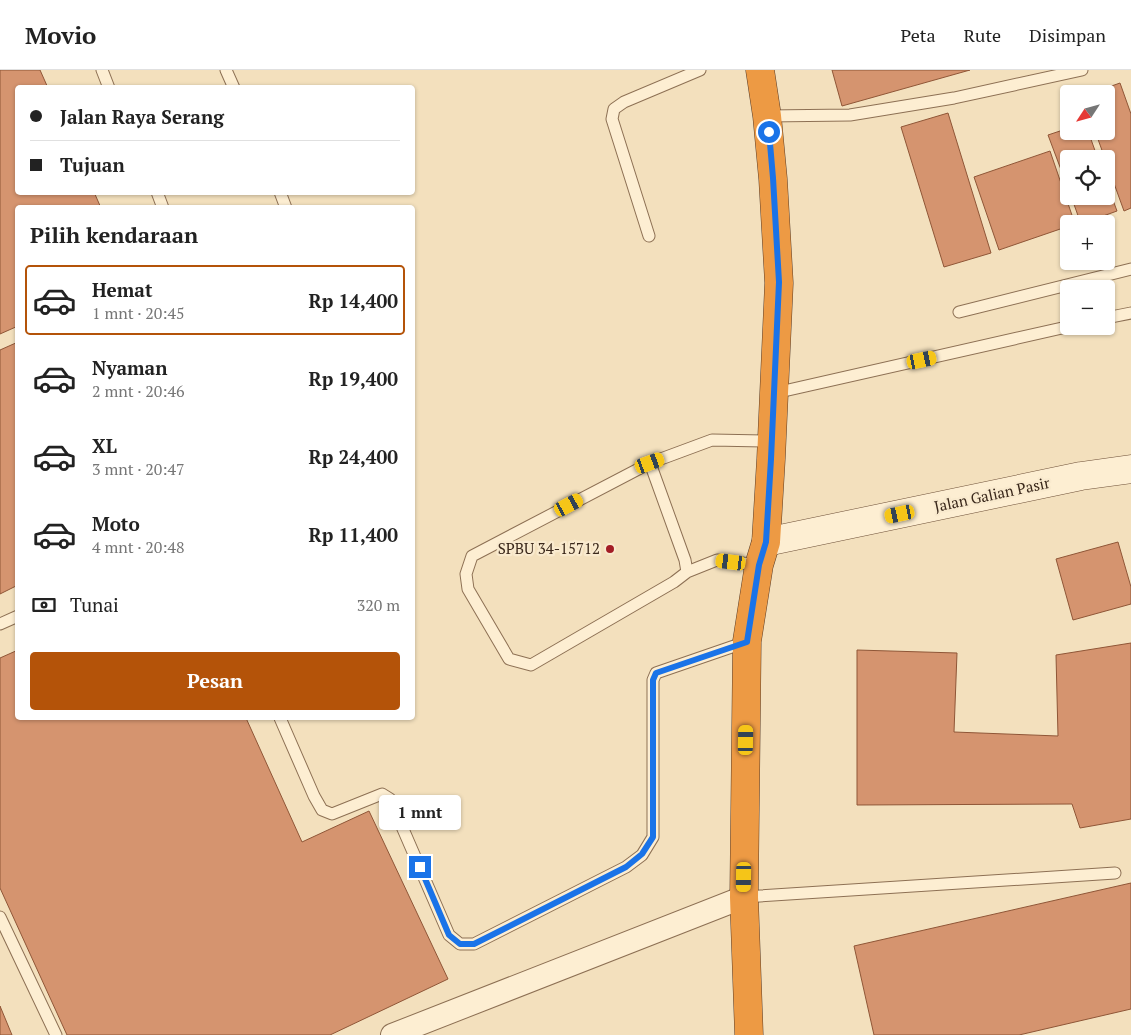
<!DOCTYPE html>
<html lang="id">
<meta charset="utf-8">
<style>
body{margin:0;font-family:"PT Serif",serif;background:#f2f2f2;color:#222;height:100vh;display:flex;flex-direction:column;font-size:19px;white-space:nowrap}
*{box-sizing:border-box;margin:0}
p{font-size:16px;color:#767676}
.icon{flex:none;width:28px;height:28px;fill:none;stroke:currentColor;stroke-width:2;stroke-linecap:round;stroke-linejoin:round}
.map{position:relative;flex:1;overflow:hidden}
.details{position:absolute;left:15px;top:135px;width:400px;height:515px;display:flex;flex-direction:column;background:#fff;border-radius:5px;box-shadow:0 1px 4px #0004}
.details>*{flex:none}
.guide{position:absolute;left:15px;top:15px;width:400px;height:110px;border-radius:5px;box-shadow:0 1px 4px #0004;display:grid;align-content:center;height:110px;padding:0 15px;background:#fff}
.needle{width:32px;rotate:234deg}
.controls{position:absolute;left:1060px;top:15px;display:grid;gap:10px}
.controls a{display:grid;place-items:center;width:55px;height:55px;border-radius:5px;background:#fff;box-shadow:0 1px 4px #0004;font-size:25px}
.end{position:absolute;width:22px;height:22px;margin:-11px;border:6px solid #1a73e8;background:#fff;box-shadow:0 0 0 2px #fff}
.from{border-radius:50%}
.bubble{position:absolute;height:35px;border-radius:5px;background:#fff;box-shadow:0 1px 4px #0004;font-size:16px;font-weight:700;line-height:35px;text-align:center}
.car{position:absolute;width:15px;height:30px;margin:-15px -8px;border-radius:6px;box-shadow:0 0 4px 1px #0007;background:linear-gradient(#f5c518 24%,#345 0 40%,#f5c518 0 76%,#345 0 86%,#f5c518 0)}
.guide b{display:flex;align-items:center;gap:18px;height:48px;font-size:19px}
.guide b+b{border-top:1px solid #e0e0e0}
.guide i{width:12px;height:12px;background:#222}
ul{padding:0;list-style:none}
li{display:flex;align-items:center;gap:15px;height:70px;margin:0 10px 8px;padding:0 5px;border:2px solid transparent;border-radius:5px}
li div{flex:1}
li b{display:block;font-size:19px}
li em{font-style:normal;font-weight:700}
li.selected{border-color:#b45309}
li>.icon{width:45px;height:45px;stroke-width:1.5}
h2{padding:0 15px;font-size:22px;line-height:60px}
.pay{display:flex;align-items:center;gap:12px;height:55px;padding:0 15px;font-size:19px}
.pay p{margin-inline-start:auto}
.action{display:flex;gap:10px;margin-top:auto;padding:10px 15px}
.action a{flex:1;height:58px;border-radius:5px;background:#b45309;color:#fff;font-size:20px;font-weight:700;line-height:58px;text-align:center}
header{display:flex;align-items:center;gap:30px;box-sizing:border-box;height:70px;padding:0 25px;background:#fff;border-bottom:1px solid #e0e0e0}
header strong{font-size:24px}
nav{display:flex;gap:28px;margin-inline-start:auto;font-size:18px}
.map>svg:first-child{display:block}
.building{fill:#d5946f;stroke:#8f5637}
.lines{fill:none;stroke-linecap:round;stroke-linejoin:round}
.lane-casing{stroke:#8d7054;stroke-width:13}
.street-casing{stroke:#8d7054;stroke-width:24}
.secondary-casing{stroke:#6e5038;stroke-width:29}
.highway-casing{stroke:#5a3d29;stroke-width:29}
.lane{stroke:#fdeed2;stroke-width:11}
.street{stroke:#fdeed2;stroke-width:22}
.secondary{stroke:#fdeed2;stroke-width:28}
.highway{stroke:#ed9a44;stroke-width:28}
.route{stroke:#1a73e8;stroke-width:6}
.poi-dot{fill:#a31d25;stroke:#f9eace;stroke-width:2}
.labels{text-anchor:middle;stroke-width:4.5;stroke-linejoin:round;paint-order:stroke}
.street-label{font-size:15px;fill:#3a281b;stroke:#f9eace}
.poi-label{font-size:15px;fill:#3a281b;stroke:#f9eace;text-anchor:end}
</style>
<header>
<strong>Movio</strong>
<nav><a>Peta</a><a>Rute</a><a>Disimpan</a></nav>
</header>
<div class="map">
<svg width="1131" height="965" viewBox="0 0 1131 965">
<rect width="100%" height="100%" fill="#f3e0bd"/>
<path class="building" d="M0,0H40L48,18H18V122H94L101,138H18V256L0,264Z
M832,0H970L842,36Z
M1120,13L1131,44V138L1124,141L1095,61H1106V24H1089Z
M948,43L991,183L944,197L901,57Z
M1069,58V61H1088L1098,89H1069V121L1048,65Z
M1050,81L1075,154H1069V156L999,180L974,107Z
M1106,111L1117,141L1081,154L1071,126H1106Z
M18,272V515L0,524V280Z
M1118,472L1131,517V534L1073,550L1056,489Z
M1131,573V749L1080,758L1072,734L857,735V580L957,583L954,662L1058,666L1056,585Z
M18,580V648H246L302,772L369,741L448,909L330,965H67L0,818V588Z
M1131,813V939L1019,965H874L854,876Z
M0,936L12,965H0Z"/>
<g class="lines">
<g class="lane-casing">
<path id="lane" d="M102,0L109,18
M226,0L234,18
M767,46L850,45L954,28L1082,0
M157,122L163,138
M280,122L286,138
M649,166L612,49L614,39L624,32L700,0
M959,242L1131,199
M1106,248L1131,243
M775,323L1071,256
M650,393L685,490L687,502
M759,495L717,490L687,502L674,512L531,595L509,589L468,519L466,504L472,486L650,393L712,370L771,371
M0,554L18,546
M280,648L314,726L322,740L332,744L382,724L390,729L449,865L460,874H474L626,797L642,785L653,767V610L656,603L746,572
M744,827L1115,803
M0,847L56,965"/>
</g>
<g class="street-casing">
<path id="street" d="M392,965L744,827"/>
</g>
<g class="secondary-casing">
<path id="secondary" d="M766,472L1081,406L1131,399"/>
</g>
<g class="highway-casing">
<path id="highway" d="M749,965L744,827L747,571L759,495L766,472L771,389L779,213L773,109L767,46L760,0"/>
</g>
<use href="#lane" class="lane"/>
<use href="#street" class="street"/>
<use href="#secondary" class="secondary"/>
<use href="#highway" class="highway"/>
</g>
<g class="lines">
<path class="route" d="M420,797L449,865L460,874H474L626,797L642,784L653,767V610L656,603L747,572L759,495L766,472L771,389L779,212L773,108L769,62"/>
</g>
<circle class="poi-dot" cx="610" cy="479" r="5"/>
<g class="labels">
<g class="street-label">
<text transform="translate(992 425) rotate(-12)" y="5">Jalan Galian Pasir</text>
</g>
<g class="poi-label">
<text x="600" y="484">SPBU 34-15712</text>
</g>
</g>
</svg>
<div class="controls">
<a><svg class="needle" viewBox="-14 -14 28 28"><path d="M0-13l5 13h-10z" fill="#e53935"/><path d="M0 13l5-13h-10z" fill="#767676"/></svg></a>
<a><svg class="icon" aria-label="locate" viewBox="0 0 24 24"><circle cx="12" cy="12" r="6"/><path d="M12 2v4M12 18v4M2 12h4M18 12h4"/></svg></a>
<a>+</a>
<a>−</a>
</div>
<i class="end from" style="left:769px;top:62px"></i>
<i class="end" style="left:420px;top:797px"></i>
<div class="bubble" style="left:379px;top:725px;width:82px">1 mnt</div>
<i class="car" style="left:922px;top:290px;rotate:78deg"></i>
<i class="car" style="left:650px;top:393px;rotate:70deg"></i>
<i class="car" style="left:569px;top:435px;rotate:62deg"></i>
<i class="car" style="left:900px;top:444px;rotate:258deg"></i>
<i class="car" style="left:731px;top:492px;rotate:277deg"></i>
<i class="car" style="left:746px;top:670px;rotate:1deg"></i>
<i class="car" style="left:744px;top:807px;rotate:181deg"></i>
<div class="guide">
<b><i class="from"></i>Jalan Raya Serang</b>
<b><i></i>Tujuan</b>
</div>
<section class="details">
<h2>Pilih kendaraan</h2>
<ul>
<li class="selected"><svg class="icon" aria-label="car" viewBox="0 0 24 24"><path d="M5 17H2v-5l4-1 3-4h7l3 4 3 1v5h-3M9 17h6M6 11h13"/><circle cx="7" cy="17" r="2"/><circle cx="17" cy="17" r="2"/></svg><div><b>Hemat</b><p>1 mnt · 20:45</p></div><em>Rp 14,400</em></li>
<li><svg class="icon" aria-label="car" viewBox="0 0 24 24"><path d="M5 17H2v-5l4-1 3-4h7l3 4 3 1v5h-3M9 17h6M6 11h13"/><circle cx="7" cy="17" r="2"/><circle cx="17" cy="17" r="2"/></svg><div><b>Nyaman</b><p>2 mnt · 20:46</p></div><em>Rp 19,400</em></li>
<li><svg class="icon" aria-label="car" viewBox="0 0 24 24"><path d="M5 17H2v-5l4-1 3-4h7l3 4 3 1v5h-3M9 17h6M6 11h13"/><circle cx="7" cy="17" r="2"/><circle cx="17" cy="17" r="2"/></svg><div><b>XL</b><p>3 mnt · 20:47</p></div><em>Rp 24,400</em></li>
<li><svg class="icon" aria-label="car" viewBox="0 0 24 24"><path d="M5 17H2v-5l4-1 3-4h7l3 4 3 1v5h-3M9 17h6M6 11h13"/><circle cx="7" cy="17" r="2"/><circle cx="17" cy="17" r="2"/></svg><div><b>Moto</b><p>4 mnt · 20:48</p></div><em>Rp 11,400</em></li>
</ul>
<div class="pay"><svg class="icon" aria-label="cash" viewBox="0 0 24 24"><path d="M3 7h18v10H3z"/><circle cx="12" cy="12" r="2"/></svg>Tunai<p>320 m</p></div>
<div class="action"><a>Pesan</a></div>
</section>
</div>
